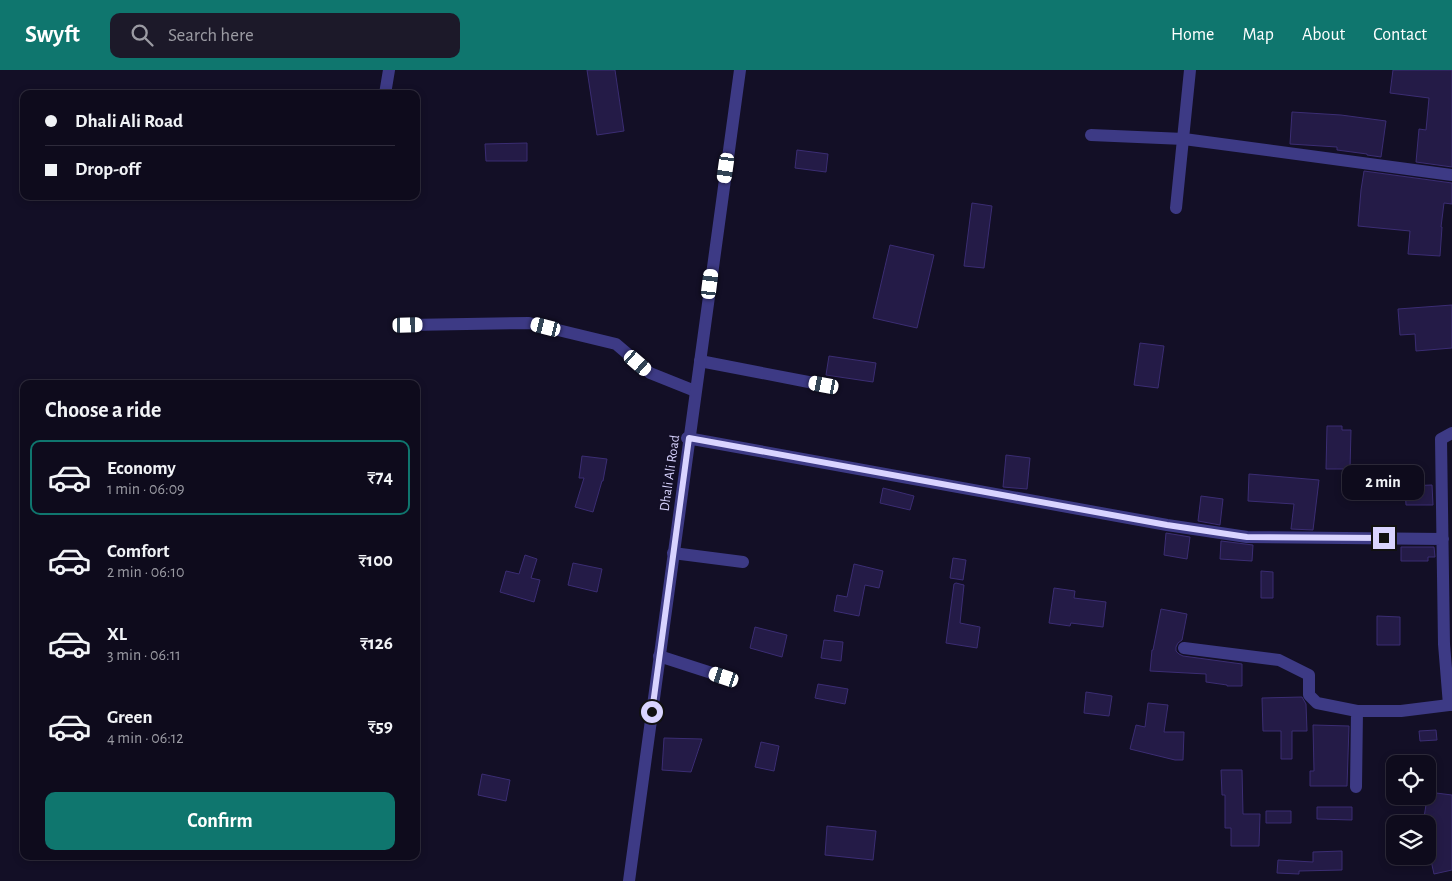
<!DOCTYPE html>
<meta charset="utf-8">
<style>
body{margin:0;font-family:"Alegreya Sans",sans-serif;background:#1c1929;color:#f1f3f6;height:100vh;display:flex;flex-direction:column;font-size:19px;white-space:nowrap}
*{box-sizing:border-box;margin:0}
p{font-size:16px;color:#9b9ba3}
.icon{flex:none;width:28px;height:28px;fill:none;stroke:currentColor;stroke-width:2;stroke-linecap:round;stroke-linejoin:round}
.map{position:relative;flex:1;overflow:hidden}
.panel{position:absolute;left:20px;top:310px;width:400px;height:480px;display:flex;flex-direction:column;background:#0e0b1c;border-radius:10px;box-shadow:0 2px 8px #0003,0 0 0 1px #2e2b3b}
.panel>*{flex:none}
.hud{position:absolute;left:20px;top:20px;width:400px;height:110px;border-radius:10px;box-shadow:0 2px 8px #0003,0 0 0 1px #2e2b3b;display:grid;align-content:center;height:110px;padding:0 25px;background:#0e0b1c}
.buttons{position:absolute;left:1386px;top:685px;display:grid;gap:10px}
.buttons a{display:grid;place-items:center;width:50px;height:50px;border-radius:10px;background:#0e0b1c;box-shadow:0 2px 8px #0003,0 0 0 1px #2e2b3b;font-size:25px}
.end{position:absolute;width:22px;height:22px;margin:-11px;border:6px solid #d9d4ff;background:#111;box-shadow:0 0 0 2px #111}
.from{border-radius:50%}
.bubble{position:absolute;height:35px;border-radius:10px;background:#0e0b1c;box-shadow:0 2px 8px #0003,0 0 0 1px #2e2b3b;font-size:16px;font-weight:700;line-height:35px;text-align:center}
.car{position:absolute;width:15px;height:30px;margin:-15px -8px;border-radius:6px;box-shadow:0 0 4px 1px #0007;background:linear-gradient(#fff 24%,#345 0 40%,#fff 0 76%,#345 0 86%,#fff 0)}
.hud b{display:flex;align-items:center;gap:18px;height:48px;font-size:19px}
.hud b+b{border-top:1px solid #2e2b3b}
.hud i{width:12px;height:12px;background:#f1f3f6}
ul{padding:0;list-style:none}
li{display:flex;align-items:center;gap:15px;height:75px;margin:0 10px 8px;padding:0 15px;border:2px solid transparent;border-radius:10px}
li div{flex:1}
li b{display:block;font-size:19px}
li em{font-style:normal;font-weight:700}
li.on{border-color:#0f766e}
li>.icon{width:45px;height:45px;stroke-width:1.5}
h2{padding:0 25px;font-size:22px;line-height:60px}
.button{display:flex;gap:10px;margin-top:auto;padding:10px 25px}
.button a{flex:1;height:58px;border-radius:10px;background:#0f766e;color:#fff;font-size:20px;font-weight:700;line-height:58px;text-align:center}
header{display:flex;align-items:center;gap:30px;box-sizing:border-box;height:70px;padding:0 25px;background:#0f766e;color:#fff}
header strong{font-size:24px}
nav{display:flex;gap:28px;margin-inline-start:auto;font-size:18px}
.search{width:350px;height:45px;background:#1c1929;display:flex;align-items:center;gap:12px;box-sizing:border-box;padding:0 18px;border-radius:10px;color:#9b9ba3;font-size:19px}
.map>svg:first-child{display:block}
.building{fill:#241b47;stroke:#3b2d73}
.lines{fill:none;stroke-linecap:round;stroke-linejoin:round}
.minor{stroke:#3d3a85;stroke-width:12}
.tertiary{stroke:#3d3a85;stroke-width:12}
.route{stroke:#d9d4ff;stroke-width:6}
.labels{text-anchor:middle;stroke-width:4;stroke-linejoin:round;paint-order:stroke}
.street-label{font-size:14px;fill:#d9d4ff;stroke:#130f26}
</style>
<header>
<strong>Swyft</strong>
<div class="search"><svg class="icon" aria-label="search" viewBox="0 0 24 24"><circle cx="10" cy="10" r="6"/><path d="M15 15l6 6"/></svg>Search here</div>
<nav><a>Home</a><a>Map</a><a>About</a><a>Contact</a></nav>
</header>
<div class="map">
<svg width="1452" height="811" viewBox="0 0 1452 811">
<rect width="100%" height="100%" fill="#130f26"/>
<path class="building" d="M587,0H615L624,61L597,65Z
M1393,0H1452V97L1416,92L1419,59L1426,60L1429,28L1390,23Z
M1292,42L1341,45L1386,51L1381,87L1367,85V84L1337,80V77L1290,74Z
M527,73V91H486L485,74Z
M797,80L828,84L826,102L795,98Z
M1364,101L1452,113V134L1444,133L1441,157H1442L1440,186L1408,184L1410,161L1358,156L1361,120Z
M972,133L992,136L984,198L964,196Z
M890,175L934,185L917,258L873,248Z
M1452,235V278L1416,281L1415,264L1400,265L1398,239Z
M1140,273L1164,276L1158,318L1134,315Z
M829,286L876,293L873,312L826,305Z
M1327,356H1342V360H1351L1350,399H1326Z
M1006,385L1030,388L1027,419L1003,417Z
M582,386L607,389L603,411H602L593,442L575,437L584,408H579Z
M1249,404L1319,410L1313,460L1291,459L1294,434L1248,431Z
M1432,415L1433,435H1406L1405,416Z
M883,418L914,426L910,440L880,433Z
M1201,426L1223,429L1220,455L1198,451Z
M1166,463L1190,467L1187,489L1164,485Z
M1221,471L1253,475L1252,491L1220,489Z
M1401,477H1434L1435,487H1428V491H1401Z
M525,485L537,489L531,508L540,510L534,532L500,522L506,501L519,504Z
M953,488L966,490L963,510L950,508Z
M573,493L602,499L597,522L568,515Z
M854,494L883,501L879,518L865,515L859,546L834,541L837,525L847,527Z
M1261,501L1273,502V528H1261Z
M956,513L964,515L960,553L980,557L977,578L946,573L954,514Z
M1054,518L1075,521L1074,528L1106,532L1103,557L1071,553L1070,556L1049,553Z
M1161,539L1187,544L1182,570L1178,573L1176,577V581L1179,584L1183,586L1242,594V616H1227V615L1206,612V604L1150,601L1152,580H1153Z
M1377,546L1400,547V575H1377Z
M755,557L787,565L782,587L750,578Z
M824,570L843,572L841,591L821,588Z
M818,614L848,619L845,634L815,628Z
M1086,622L1112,626L1109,646L1084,643Z
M1302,627L1306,634L1307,661H1292V689H1281V661H1263L1262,628Z
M1148,633L1168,635L1164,662H1184L1183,690H1175L1130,679L1136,655L1145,657Z
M1313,655L1349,656L1347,716H1310V701H1314Z
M1436,660L1437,670L1420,671L1419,661Z
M664,668L702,669L691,702L662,700Z
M761,672L779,676L774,701L755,697Z
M1221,700H1242L1243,744H1260L1259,776H1231V758H1225V725H1222Z
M482,704L510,710L506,731L478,725Z
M1428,722L1452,725V800L1434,804L1428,777V754H1423Z
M1317,737H1352V750L1317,749Z
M1266,741H1291V753H1266Z
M827,756L876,761L873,790L825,785Z
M1342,781V800L1299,801V804L1277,803L1278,790L1313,792V782Z"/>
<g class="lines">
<path class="minor" d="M385,24L389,0
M1091,65L1184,69L1452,105
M1176,138L1190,0
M408,255L529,253L616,274L650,303L695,321
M700,291L824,315
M1452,363L1441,369L1444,574L1449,635H1452
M687,368L1167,455L1247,467L1443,469
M673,483L743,492
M1184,578L1279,590L1309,605V625L1317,633L1357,641H1401L1449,635
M659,586L724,607
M1356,717L1357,641"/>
<path class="tertiary" d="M629,811L740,0"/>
</g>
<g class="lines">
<path class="route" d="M652,642L689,368L1167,455L1247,467L1384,468"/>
</g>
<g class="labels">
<g class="street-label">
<text transform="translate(669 403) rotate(-82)" y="5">Dhali Ali Road</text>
</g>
</g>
</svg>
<div class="buttons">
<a><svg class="icon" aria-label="locate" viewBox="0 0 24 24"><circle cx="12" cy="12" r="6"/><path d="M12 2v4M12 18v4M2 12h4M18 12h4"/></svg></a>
<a><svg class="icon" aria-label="layers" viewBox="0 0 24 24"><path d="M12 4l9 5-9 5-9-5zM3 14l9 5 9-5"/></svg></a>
</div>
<i class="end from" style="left:652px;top:642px"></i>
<i class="end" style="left:1384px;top:468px"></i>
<div class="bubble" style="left:1342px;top:395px;width:82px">2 min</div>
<i class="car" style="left:726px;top:98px;rotate:188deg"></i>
<i class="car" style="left:710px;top:214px;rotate:7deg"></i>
<i class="car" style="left:408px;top:255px;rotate:89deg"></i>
<i class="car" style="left:546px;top:257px;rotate:284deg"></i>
<i class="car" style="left:638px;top:293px;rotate:131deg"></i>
<i class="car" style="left:824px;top:315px;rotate:281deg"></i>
<i class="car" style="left:724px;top:607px;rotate:288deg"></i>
<div class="hud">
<b><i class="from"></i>Dhali Ali Road</b>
<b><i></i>Drop-off</b>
</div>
<section class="panel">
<h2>Choose a ride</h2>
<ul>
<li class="on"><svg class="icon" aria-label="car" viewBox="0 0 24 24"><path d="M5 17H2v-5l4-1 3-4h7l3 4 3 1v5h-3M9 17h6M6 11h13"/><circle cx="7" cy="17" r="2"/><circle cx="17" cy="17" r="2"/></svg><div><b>Economy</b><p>1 min · 06:09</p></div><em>₹74</em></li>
<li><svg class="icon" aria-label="car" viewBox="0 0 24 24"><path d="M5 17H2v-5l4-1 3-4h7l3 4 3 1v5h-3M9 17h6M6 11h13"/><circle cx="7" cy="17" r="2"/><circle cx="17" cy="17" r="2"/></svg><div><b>Comfort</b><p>2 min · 06:10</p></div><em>₹100</em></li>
<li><svg class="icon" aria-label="car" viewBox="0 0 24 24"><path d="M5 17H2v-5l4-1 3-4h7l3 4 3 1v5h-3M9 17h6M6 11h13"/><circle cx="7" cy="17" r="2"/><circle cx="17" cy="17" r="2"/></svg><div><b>XL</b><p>3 min · 06:11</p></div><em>₹126</em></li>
<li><svg class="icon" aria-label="car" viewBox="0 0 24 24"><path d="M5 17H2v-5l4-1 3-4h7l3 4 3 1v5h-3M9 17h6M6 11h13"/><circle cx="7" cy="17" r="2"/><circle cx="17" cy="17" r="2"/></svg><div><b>Green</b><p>4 min · 06:12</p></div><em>₹59</em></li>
</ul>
<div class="button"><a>Confirm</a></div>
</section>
</div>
